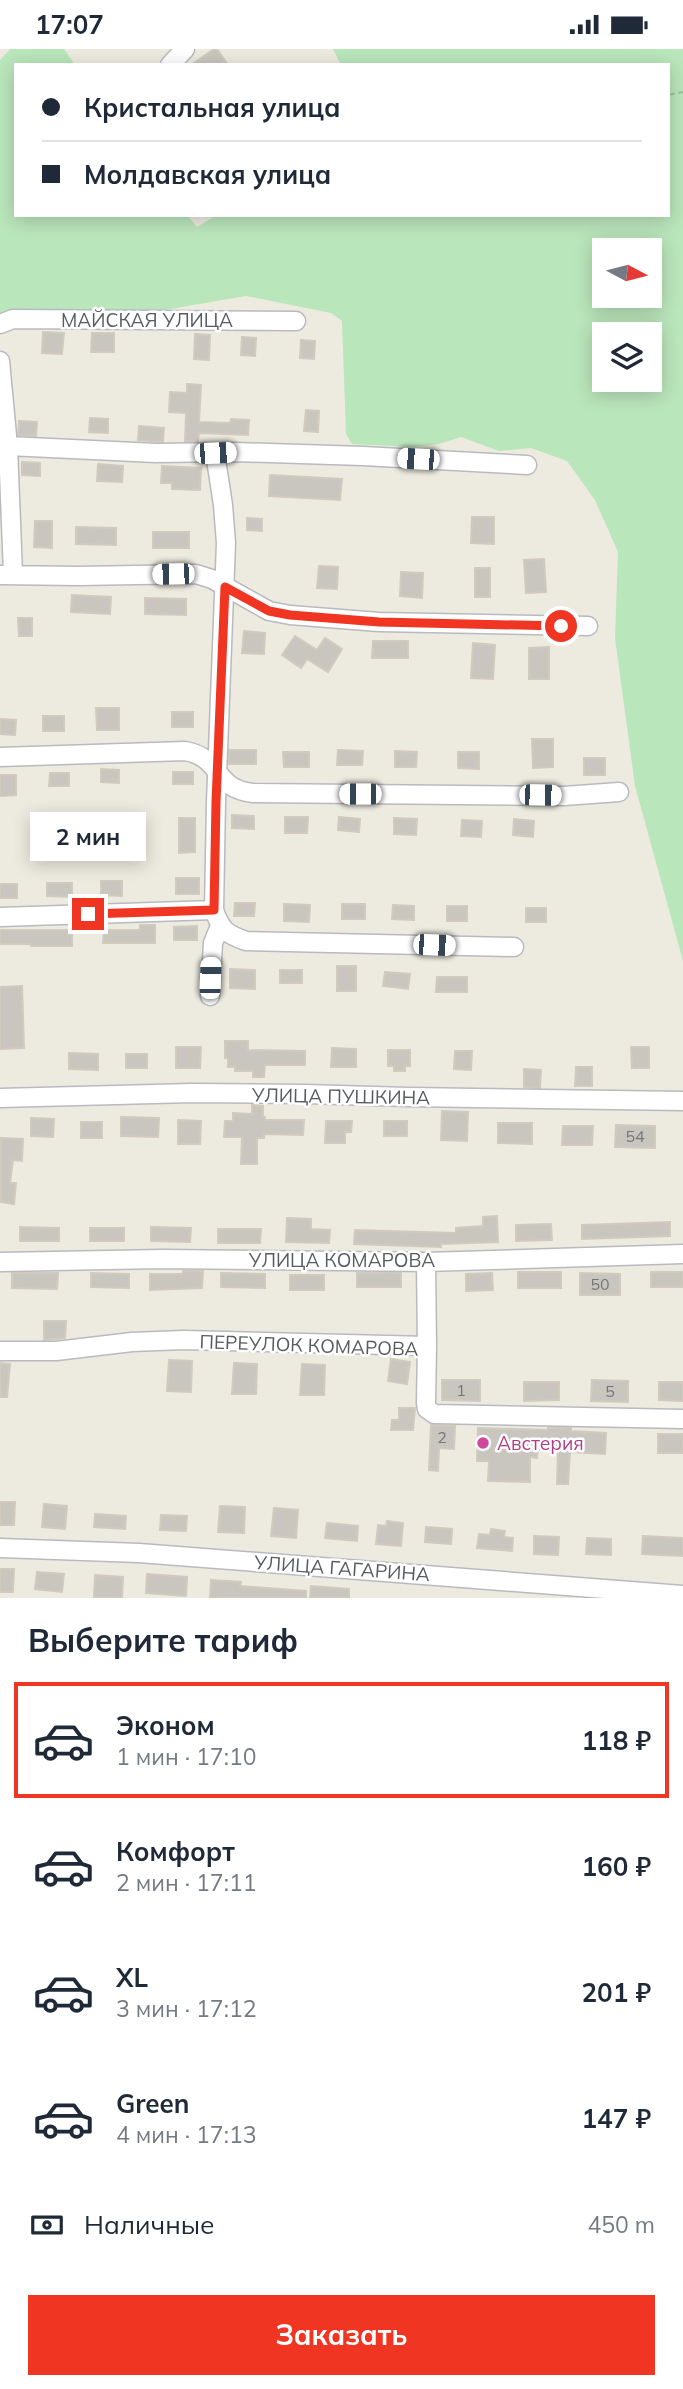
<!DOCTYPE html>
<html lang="ru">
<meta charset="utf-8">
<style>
body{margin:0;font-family:Mulish,sans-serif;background:#f6f6f7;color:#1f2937;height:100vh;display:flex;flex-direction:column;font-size:26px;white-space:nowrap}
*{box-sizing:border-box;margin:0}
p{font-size:23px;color:#747a83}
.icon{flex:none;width:38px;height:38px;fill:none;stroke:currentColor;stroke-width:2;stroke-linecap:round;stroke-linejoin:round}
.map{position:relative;height:1549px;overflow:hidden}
.details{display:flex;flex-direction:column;background:#fff;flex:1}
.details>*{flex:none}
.guide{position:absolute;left:14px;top:14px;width:656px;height:154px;border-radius:0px;box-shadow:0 4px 18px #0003;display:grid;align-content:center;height:154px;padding:0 28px;background:#fff}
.needle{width:46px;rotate:97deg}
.buttons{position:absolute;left:592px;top:189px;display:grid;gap:14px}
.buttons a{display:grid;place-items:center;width:70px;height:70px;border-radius:0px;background:#fff;box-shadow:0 4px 18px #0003;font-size:35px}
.end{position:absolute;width:32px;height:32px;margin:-16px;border:9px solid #f03522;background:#fff;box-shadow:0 0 0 4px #fff}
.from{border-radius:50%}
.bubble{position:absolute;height:49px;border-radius:0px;background:#fff;box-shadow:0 4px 18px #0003;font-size:23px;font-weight:700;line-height:49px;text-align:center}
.car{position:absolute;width:21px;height:42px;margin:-21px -10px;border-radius:9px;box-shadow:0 0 5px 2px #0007;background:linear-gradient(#fff 24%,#345 0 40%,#fff 0 76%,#345 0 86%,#fff 0)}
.guide b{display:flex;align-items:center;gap:24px;height:66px;font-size:26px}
.guide b+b{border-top:2px solid #e0e1e3}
.guide i{width:18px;height:18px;background:#1f2937}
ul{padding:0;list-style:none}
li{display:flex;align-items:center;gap:21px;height:116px;margin:0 14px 10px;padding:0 14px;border:4px solid transparent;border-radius:0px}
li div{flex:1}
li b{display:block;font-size:26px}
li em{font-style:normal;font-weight:700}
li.active{border-color:#f03522}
li>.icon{width:63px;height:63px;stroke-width:1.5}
h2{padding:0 28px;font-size:32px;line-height:84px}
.pay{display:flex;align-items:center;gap:18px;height:77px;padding:0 28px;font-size:26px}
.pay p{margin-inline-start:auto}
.action{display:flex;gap:14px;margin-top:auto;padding:14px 28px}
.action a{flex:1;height:80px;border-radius:0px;background:#f03522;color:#fff;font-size:28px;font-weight:700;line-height:80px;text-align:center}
.status{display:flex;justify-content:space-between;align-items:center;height:49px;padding:0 35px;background:#fff;direction:ltr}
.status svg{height:19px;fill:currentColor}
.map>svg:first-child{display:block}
.green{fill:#bae6bb;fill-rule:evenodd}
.building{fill:#c9c6bf;stroke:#d1cbbe;stroke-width:2}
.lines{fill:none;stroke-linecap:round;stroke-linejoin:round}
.minor-casing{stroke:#b8babf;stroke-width:21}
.path{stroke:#93c7a2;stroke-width:2;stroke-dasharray:7 3.5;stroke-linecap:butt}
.minor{stroke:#fff;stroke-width:18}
.route{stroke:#f03522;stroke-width:9}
.hotel-dot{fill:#d1479c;stroke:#fff;stroke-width:2.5}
.labels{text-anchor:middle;stroke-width:5;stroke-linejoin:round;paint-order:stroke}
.number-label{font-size:16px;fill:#747678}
.street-label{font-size:19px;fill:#585c61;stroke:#fff}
.hotel-label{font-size:19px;fill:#b23c85;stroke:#fff;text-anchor:start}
</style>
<div class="status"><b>17:07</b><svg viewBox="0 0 49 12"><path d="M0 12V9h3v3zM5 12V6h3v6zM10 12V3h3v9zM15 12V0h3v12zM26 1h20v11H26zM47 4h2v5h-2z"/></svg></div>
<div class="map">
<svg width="683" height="1549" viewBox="0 0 683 1549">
<rect width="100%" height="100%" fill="#edeadf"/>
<path class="green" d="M10,0H64L75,16H16V166H187L197,178L217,166H668V16H341L333,0H683V912L635,737L615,589L618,503L595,451L567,412L531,399L499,402L461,388L439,395L413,398L352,395L346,385L342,272L331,264L246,247L159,262H8L0,265V11ZM604,201H649V247H604ZM604,285H649V331H604Z"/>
<path class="building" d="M214,0H217L228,16H191Z
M43,283L64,284L62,305L42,304Z
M92,284H114V303H91Z
M195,285L210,286L209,311L194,310Z
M242,288L256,289L255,307L241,306Z
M301,291L315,292L314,310L300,309Z
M187,335L201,336L199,373L230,374L231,370L249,371L248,386L199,384L198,392H185L186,364L169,363L170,343L187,344Z
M306,361L319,362L318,383L304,382Z
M90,369L108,370V384L89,383Z
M19,372L37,373L36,387L18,386Z
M139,377L164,379L163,393L138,391Z
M22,413L40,414V427L22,426Z
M98,415L123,417L122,433L97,432Z
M162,417L201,419L200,441L172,440V434H161Z
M270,426L342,430L340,451L269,447Z
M472,468H494V495L471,494Z
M247,469L262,470V482L247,481Z
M35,472H52V499L34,498Z
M76,478L116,479V496L76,495Z
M153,483H189V499H153Z
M544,510L546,543L526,544L524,511Z
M319,517L338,518L337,540L317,539Z
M475,519H490V548H475Z
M401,523L423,524L422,549L400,547Z
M72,546L111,548L110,565L71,563Z
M145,549L186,550V566L145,565Z
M18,569H32V587H19Z
M244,582L265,584L264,605L242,604Z
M295,587L317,601L325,589L342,600L328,623L307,610L301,619L282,606Z
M373,592H408V609H372Z
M473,594L495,596L493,630L471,629Z
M549,598V630H529V599Z
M96,659H119V681H97Z
M172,663H193V678H172Z
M43,667H64V682H43Z
M0,670L16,671L15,686L0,685Z
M532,690H553V718L533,719Z
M229,701H256V715H229Z
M338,701L363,702L362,716H337Z
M395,702L417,703L416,718H395Z
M283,703H309V718H284Z
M458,703H479V720L458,719Z
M584,709H605V726H584Z
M101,720L119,721V734L101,733Z
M173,723H193V735H173Z
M50,724H69V737H49Z
M0,726H16V746L0,747Z
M232,766L254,767V780L232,779Z
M285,768H308L307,784H285Z
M339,768L360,770L359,783L338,781Z
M179,769H195V803L179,804Z
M394,769L417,770L416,786L394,785Z
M514,770L534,772L533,788L513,786Z
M462,771L482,772L481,788L461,787Z
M176,829H199V845H176Z
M101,832H122V847L101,846Z
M47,834H72V848L47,847Z
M0,835H17V849H0Z
M235,854H255L254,867H234Z
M284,855L310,856L309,873L284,872Z
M342,855H365V870H342Z
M393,856L414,857V871L392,870Z
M447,857H467V872H447Z
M526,859H546V873H526Z
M140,876H155V894H103L104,881H140Z
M197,877V891H174V878Z
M0,881H72V897H31V895H0Z
M337,917H356V942H337Z
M230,920L255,921V940L230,939Z
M280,921H302V934H280Z
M385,923L410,925L408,940L383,937Z
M437,928H467V943H436Z
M22,937L24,999L0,1000V938Z
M225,992H248V1001L305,1002V1016H265L264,1028H253V1022H235V1018H228V1009H225Z
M176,998H201L200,1019H176Z
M631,998H649V1019H632Z
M332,999L356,1000V1018H331Z
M388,1001H410V1017H405V1022H394V1017H388Z
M455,1002H472L471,1021L454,1020Z
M69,1004L98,1005V1021L69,1020Z
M126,1005H147V1019H126Z
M576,1018H592V1037H575Z
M524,1020L541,1021L540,1039L524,1038Z
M252,1056L263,1057V1068H265V1071H304L303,1086L264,1085V1089H257V1115H241L242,1088H224L225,1072H233V1064L252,1065Z
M442,1062L468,1063L467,1092L441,1091Z
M121,1068L159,1069L158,1088L121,1087Z
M31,1069L54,1070L53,1088L31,1087Z
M178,1071L201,1072L200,1095H178Z
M326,1072H352L351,1083H345V1094H325Z
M384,1072H407V1087H384Z
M81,1073H102V1089H81Z
M498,1074H532V1095L498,1094Z
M616,1076L655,1077V1099L615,1098Z
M563,1077H593L592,1096H562Z
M1,1089L23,1090L22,1112L13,1111L10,1134H16L14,1155L1,1153Z
M497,1167L498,1193L441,1195V1198L354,1195L355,1181L456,1184V1179L483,1177V1168Z
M287,1169L311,1170V1180L330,1181L329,1194L286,1193Z
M670,1173V1187L582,1190V1176Z
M551,1175L552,1191L516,1192V1176Z
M20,1178L59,1179V1192H20Z
M151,1178L191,1179L190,1193L151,1192Z
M90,1179H124V1192H90Z
M218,1180H261L260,1194H218Z
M183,1222H203L202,1239L150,1241V1225H183Z
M518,1223H561V1239H518Z
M651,1223H683V1238H651Z
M12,1224H58L57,1240L12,1239Z
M91,1224L129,1225V1239L91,1238Z
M221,1224L265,1225V1239L221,1238Z
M357,1224H401V1238H357Z
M492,1224L493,1241L466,1242V1225Z
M580,1224L620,1225V1246H580Z
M290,1226H324V1241H290Z
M44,1272H66L65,1289L44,1291Z
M391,1310L410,1313L407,1335L388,1332Z
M169,1311L192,1312L191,1343L167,1342Z
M0,1314L10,1315L7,1348H0Z
M234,1314L257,1315L256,1345H232Z
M302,1315L325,1316L324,1346H300Z
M442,1331H480V1352L442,1351Z
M592,1331L628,1332V1353L591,1352Z
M524,1333H559V1351L524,1352Z
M659,1333H683V1352L659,1351Z
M399,1359H415L413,1381H391L392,1371H399Z
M431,1376L455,1377L454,1400L439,1399L438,1422L429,1421Z
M478,1379L548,1381V1379H571V1382L606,1384L605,1405L570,1403L568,1435H557L558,1401L538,1400L537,1409L530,1408V1433L488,1432L489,1412H477Z
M658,1385H683V1404H658Z
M0,1453H15L14,1476H0Z
M44,1455L67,1457L65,1480L42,1478Z
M220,1457L245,1458L244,1484L218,1483Z
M274,1459L298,1461L296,1489L271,1487Z
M95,1465L126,1467L125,1480L94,1478Z
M161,1466L187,1467L186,1482L160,1481Z
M387,1472L403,1474L401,1497L376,1495L378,1476L386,1477Z
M327,1474L358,1477L357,1492L325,1489Z
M426,1478L452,1480L451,1495L425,1493Z
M491,1480L505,1482L504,1488L513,1489L512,1502L477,1499L479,1485L490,1486Z
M534,1487L559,1488L558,1506L534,1505Z
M643,1487L683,1489V1507L642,1505Z
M587,1489L611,1490V1506L586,1505Z
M0,1520H14L13,1543H0Z
M37,1523L64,1525L62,1543L35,1540Z
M147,1525L187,1528L186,1547L146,1544Z
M95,1526L123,1528L122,1549H94Z
M211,1531L241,1533L240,1537L306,1542V1549H210Z
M311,1537L349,1540V1549H310Z"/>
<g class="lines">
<g class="minor-casing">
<path id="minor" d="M170,16L185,0
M0,275L13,270L296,272
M0,312L8,397L13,525
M8,397L156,404L235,403L363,407L527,416
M0,526L78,527L196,525L212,530L269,562L290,566L379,573L588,577
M0,708L185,702C222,708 213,740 253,744L564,747L619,743
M214,861L216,753L226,494L223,456L215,404
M0,868L214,861C221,881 226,885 246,892L514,898
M210,947L213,894L220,877
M0,1049L192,1044L305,1045L408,1048L683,1052
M0,1213L162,1210L426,1213L683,1205
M426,1213L427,1297
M0,1302H56L132,1293L184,1291L427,1297L426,1354L427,1360L434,1365L683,1370
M0,1499L139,1504L683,1546"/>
</g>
<path class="path" d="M668,46L683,43"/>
<use href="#minor" class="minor"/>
</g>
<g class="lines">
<path class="route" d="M88,865L214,861L216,753L225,538L269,562L290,566L379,573L561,577"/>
</g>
<circle class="hotel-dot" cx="483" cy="1394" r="7"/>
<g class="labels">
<g class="number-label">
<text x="635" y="1093">54</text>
<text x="600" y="1241">50</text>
<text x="461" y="1347">1</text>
<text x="610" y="1348">5</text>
<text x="442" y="1394">2</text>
</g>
<g class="street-label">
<text x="147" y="278">МАЙСКАЯ УЛИЦА</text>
<text transform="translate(341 1047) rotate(1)" y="7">УЛИЦА ПУШКИНА</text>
<text x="342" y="1218">УЛИЦА КОМАРОВА</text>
<text transform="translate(309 1296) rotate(2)" y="7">ПЕРЕУЛОК КОМАРОВА</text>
<text transform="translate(342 1519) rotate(4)" y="7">УЛИЦА ГАГАРИНА</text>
</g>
<g class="hotel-label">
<text x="497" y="1401">Австерия</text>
</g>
</g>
</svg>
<div class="buttons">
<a><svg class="needle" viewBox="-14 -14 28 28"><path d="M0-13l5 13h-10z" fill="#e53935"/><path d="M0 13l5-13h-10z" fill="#747a83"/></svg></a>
<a><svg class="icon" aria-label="layers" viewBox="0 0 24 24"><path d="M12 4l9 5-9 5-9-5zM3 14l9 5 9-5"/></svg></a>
</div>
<i class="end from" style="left:561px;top:577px"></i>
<i class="end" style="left:88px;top:865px"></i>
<div class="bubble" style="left:30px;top:763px;width:116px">2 мин</div>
<i class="car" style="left:215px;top:404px;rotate:88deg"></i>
<i class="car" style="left:418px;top:410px;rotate:273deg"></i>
<i class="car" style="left:173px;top:525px;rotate:269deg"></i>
<i class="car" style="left:360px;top:745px;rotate:270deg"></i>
<i class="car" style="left:540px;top:746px;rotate:91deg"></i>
<i class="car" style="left:434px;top:896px;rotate:92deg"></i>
<i class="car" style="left:210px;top:929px;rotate:2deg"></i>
<div class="guide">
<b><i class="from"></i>Кристальная улица</b>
<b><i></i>Молдавская улица</b>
</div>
</div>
<section class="details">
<h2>Выберите тариф</h2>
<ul>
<li class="active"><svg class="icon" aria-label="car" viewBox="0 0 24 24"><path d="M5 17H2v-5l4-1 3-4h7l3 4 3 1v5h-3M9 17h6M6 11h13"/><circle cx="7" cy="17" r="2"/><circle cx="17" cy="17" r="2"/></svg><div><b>Эконом</b><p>1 мин · 17:10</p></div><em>118 ₽</em></li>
<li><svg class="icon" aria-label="car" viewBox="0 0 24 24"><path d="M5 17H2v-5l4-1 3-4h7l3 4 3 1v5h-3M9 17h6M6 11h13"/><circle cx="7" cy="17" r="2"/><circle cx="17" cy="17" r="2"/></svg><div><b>Комфорт</b><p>2 мин · 17:11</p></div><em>160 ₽</em></li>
<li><svg class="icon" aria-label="car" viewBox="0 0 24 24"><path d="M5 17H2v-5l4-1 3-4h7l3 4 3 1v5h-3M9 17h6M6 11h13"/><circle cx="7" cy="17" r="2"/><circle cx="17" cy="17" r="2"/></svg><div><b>XL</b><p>3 мин · 17:12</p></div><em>201 ₽</em></li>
<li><svg class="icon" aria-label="car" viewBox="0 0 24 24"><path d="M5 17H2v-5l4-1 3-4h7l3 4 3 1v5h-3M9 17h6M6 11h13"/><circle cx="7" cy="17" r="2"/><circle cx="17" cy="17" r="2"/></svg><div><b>Green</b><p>4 мин · 17:13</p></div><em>147 ₽</em></li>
</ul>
<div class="pay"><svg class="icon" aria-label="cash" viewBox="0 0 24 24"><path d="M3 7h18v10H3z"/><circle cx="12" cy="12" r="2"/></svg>Наличные<p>450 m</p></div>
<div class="action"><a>Заказать</a></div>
</section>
